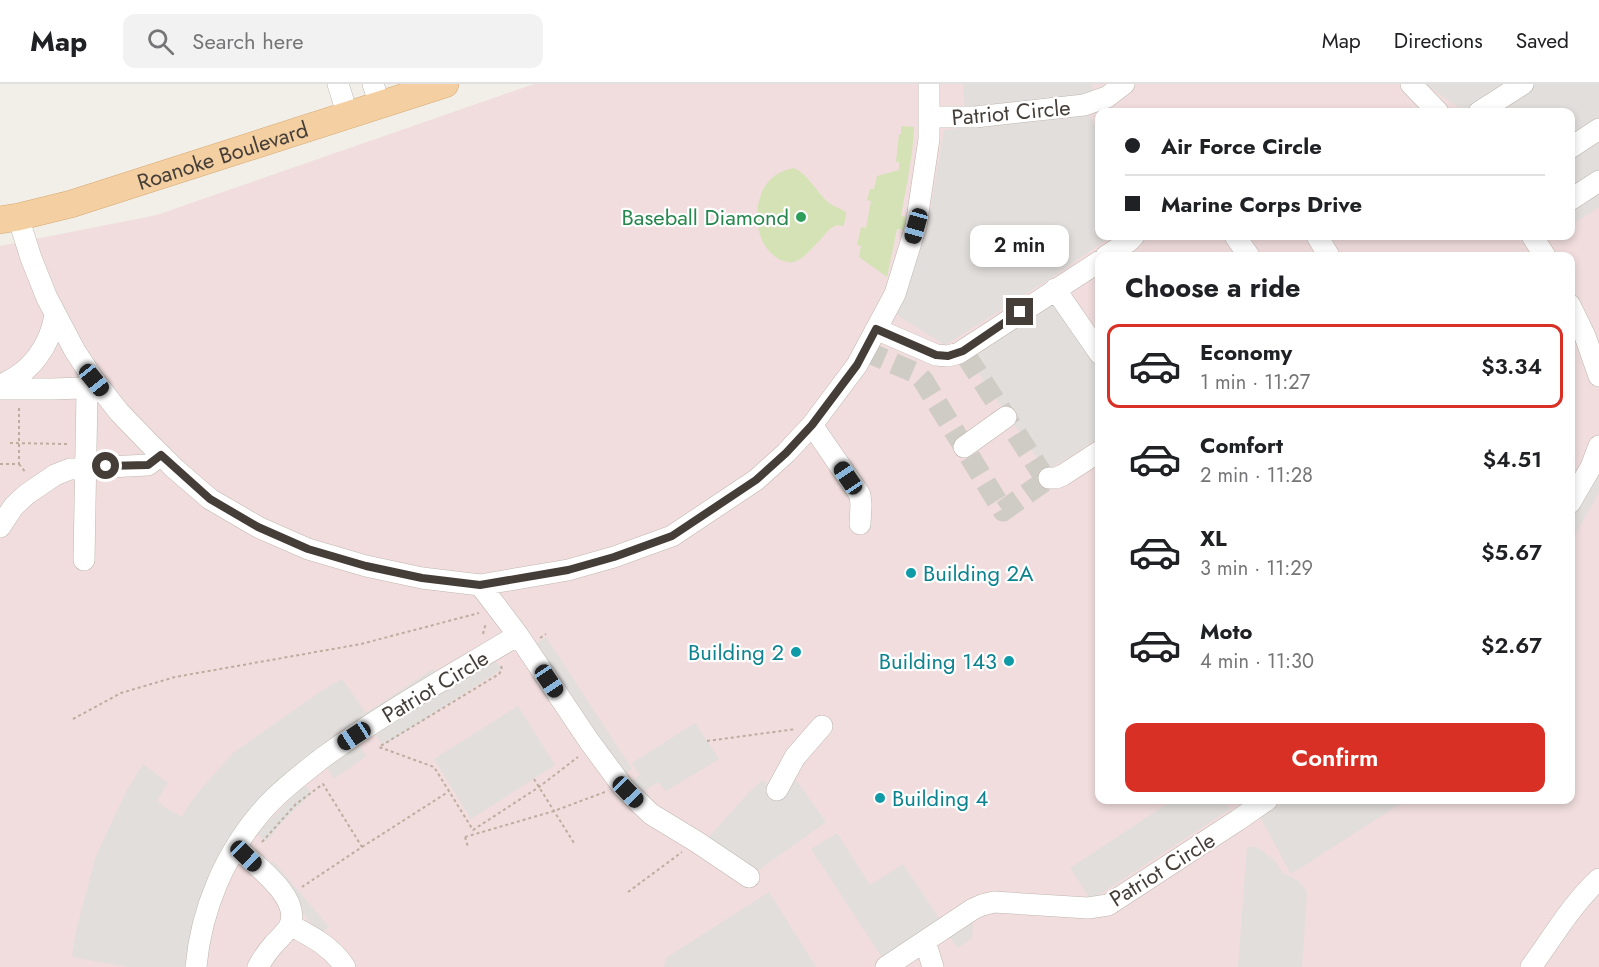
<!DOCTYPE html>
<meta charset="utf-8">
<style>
body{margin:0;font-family:Jost,sans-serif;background:#f2f2f2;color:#202124;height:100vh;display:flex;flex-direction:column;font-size:22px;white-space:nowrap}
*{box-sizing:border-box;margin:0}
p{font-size:20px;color:#757577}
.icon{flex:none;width:33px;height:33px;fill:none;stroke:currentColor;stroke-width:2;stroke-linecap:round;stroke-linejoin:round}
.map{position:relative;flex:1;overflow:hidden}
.side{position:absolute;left:1095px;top:168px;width:480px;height:552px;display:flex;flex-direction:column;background:#fff;border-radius:12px;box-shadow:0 3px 9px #0003}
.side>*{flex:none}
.top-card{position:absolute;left:1095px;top:24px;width:480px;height:132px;border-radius:12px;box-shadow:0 3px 9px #0003;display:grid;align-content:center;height:132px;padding:0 30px;background:#fff}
.end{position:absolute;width:27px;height:27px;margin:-14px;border:8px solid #453e38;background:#fff;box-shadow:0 0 0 3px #fff}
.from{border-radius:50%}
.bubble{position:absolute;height:42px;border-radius:12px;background:#fff;box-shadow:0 3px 9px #0003;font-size:20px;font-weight:600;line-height:42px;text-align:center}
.car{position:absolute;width:18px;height:36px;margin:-18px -9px;border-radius:8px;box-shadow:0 0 4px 2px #0007;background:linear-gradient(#222 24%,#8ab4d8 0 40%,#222 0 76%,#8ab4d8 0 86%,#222 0)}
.top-card b{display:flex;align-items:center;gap:21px;height:57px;font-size:22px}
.top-card b+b{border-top:2px solid #e0e0e0}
.top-card i{width:15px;height:15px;background:#202124}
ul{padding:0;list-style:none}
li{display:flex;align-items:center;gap:18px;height:84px;margin:0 12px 9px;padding:0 18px;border:3px solid transparent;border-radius:12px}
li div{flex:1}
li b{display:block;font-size:22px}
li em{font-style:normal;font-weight:600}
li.selected{border-color:#d93025}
li>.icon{width:54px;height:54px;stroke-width:1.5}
h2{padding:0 30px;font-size:27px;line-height:72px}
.cta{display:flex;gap:12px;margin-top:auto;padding:12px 30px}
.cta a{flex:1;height:69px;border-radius:12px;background:#d93025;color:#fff;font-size:24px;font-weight:600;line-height:69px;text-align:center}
header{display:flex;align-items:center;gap:36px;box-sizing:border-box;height:84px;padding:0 30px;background:#fff;border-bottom:2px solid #e0e0e0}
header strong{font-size:28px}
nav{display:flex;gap:33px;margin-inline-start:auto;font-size:21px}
.search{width:420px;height:54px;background:#f2f2f2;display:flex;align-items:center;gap:15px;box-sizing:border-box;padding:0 21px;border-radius:12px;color:#757577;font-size:22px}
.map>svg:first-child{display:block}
.medical{fill:#f1dddd;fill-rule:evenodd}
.green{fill:#d4e2b6}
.parking{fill:#e1dedc}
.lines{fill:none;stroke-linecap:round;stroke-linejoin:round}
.minor-tunnel{stroke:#cfcbc5;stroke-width:21;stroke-dasharray:21 10;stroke-linecap:butt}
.minor-casing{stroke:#bfb7af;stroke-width:22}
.major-casing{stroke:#d6a972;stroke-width:28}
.path{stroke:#bcad9f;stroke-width:2;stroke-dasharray:3 3;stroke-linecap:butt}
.minor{stroke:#fff;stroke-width:21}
.major{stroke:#f3cfa1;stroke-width:27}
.route{stroke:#453e38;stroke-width:8}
.leisure-dot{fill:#2e9e5b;stroke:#fff;stroke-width:2}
.culture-dot{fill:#0f9aa8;stroke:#fff;stroke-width:2}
.labels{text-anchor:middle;stroke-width:4.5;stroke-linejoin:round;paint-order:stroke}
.street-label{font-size:22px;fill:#453e38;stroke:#fff}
.leisure-label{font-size:22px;fill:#27864d;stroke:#fff;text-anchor:end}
.culture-label{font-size:22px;fill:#0d838f;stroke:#fff;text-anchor:start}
</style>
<header>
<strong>Map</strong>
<div class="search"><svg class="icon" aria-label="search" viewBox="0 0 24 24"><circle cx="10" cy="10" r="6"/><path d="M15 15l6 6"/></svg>Search here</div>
<nav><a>Map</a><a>Directions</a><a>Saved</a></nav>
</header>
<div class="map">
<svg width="1599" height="883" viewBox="0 0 1599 883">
<rect width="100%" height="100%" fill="#f2eee8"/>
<path class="medical" d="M534,0H1599V883H0V162L157,131ZM1100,28H1570V152H1100ZM1100,172H1570V716H1100Z"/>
<path class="green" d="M901,42L914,43C913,73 906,102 901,132L906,133L904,146L897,145L887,193L859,173L861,162L857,161L861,143L866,144L871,117L867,116L870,105H874L877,92L899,86V78H896L899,50H901Z
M794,84C809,91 816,108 829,119C834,123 840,124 846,128L845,137L843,142L837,141L831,144C821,153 807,174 794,178C789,179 781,177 777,174C753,159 751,115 770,96C776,89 785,86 794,84Z"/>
<path class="parking" d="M963,0H1092L1094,11L965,25Z
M1425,0H1599V123L1571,141L1570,28H1465Z
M1088,29L1099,50L1100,152H1112L1048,196L945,261L897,231L910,198L927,145L944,46Z
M1055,214L1099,284V354L1046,387L968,274Z
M1599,371V408L1571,459V417Z
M546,553L632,685L622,692L536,560Z
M494,575L502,585L383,662L375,649Z
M433,585L438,593L279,700L192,855L185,883H129L72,873L76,847L96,772L126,708L143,680L168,699L157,716L165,724L182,733L190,719L201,705L233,669L324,605L342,595L366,629Z
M518,622L555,681L471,735L434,675Z
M695,639L719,675L666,707L658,698L642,709L630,698L640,691L632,679Z
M358,660L366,672L334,695L326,681Z
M793,692L826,738L749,793L702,761L748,709L763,696L772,704Z
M304,700L312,709L283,737L266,758L257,750Z
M1173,716H1224L1230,725L1091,816L1070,784Z
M1287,716H1406L1291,790L1260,733Z
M837,749L870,801L903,780L941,837L883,875L811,765Z
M1247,763H1257L1274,776L1283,789L1299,797L1307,808L1302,883H1238Z
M273,777L329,843L320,850L265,784Z
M769,808L816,883H664L666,874Z
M973,837L972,854L958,864L949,852Z"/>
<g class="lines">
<path class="minor-tunnel" d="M865,267L916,289L923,296L1003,427L1049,394L1043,391L963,267"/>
<g class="minor-casing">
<path id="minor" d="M338,0L348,32
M373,0L380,21
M1411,0L1438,28
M1479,28L1523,0
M929,33H975L1084,21L1107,13L1124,0
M1570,64L1599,45
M1570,116L1599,97
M18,133L31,174L47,214L75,267L94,296L119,328L147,357L174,384L210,415L258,443L308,465L366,482L422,494L480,501L568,486L614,473L672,452L756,396L786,369L812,341L857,281L895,210L916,142L929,55V0
M1235,152L1249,172
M1317,152L1329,172
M1532,152L1545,172
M1106,172L1128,158L1134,152
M1055,205L1100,270
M1570,221L1585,252L1599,292
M876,245L936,271L948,272L959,269L1100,177
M0,301C31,289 50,262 55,231
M0,305H52L81,304L94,296
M812,341L860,411L861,421L860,440
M964,363L1006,333
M1049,394H1056L1063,391L1100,367
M1570,419L1591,383L1599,362
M0,443L14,422L27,410L55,391L70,385L148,381L161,371
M84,476L87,310L94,296
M480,501L518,551L589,657L623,703L651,730L697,758L749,793
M777,706L795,673L822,642
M236,763C253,779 304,815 289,843C285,849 279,855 274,860C268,867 262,875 258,883
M290,841C311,852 331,862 345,883
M925,857L933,883
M196,883C201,826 225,769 263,726C278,708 303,689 321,675C383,629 452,591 518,551
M886,883L973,825L982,821L994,818L1088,824L1108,821L1238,736L1267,716
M1531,883C1553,853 1571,821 1599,795"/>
</g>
<g class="major-casing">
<g id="major">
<path id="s1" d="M0,136L18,133L71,120L445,0"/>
</g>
</g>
<path class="path" d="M10,359L68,360
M0,380H19V323
M19,380L26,389
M483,550L486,539
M540,554L546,550
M501,582L502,585L499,590L379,663L434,683L473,746L539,703L578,673
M73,635L121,609L175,593L361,560L479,529
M707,657L796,645
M534,695L574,759
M465,753L554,727L605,708
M465,753L468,763
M262,758L296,720L323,700L362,763L302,803
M362,763L448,708
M628,808L682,768"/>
<use href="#minor" class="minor"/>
<use href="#major" class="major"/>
</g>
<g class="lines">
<path class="route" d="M106,382L148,381L161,371L210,415L258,443L308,465L366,482L422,494L480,501L568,486L614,473L672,452L756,396L786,369L812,341L857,281L876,245L936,271L948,272L963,267L1020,228"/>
</g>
<circle class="leisure-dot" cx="801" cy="133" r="6"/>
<g class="culture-dot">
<circle cx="911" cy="489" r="6"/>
<circle cx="796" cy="568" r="6"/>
<circle cx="1009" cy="577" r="6"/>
<circle cx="880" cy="714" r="6"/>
</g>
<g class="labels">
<g class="street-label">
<text transform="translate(1011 28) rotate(-5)" y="8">Patriot Circle</text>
<text dy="8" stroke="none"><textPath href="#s1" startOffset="232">Roanoke Boulevard</textPath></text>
<text transform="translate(435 602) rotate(-31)" y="8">Patriot Circle</text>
<text transform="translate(1162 785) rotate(-32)" y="8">Patriot Circle</text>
</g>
<g class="leisure-label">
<text x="789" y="141">Baseball Diamond</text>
</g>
<g class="culture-label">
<text x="923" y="497">Building 2A</text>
<text x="784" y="576" text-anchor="end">Building 2</text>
<text x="997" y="585" text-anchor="end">Building 143</text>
<text x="892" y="722">Building 4</text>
</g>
</g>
</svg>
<i class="end from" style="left:106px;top:382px"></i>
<i class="end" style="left:1020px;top:228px"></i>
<div class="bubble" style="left:970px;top:141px;width:99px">2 min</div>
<i class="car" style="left:916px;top:142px;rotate:196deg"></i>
<i class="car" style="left:94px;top:296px;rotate:141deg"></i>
<i class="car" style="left:848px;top:394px;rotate:326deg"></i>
<i class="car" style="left:549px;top:597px;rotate:146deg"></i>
<i class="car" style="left:354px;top:652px;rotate:237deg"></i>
<i class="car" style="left:628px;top:708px;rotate:136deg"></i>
<i class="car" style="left:246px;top:772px;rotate:134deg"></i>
<div class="top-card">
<b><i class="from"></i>Air Force Circle</b>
<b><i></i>Marine Corps Drive</b>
</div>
<section class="side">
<h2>Choose a ride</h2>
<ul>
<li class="selected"><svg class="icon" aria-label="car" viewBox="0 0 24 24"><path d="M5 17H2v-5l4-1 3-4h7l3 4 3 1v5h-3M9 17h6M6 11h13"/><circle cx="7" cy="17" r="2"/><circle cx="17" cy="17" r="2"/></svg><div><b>Economy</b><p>1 min · 11:27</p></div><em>$3.34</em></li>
<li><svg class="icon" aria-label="car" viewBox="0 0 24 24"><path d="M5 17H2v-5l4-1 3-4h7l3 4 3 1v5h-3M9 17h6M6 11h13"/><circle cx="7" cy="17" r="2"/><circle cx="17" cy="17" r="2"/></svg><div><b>Comfort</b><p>2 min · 11:28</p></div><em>$4.51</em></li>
<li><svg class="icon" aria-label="car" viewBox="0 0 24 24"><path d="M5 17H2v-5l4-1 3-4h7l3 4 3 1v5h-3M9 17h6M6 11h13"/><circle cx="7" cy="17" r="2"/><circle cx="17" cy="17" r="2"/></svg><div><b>XL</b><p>3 min · 11:29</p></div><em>$5.67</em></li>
<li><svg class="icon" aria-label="car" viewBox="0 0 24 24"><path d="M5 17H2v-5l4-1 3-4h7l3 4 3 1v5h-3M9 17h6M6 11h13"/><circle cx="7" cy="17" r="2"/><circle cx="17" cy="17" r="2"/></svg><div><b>Moto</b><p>4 min · 11:30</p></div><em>$2.67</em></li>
</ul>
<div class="cta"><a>Confirm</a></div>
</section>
</div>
